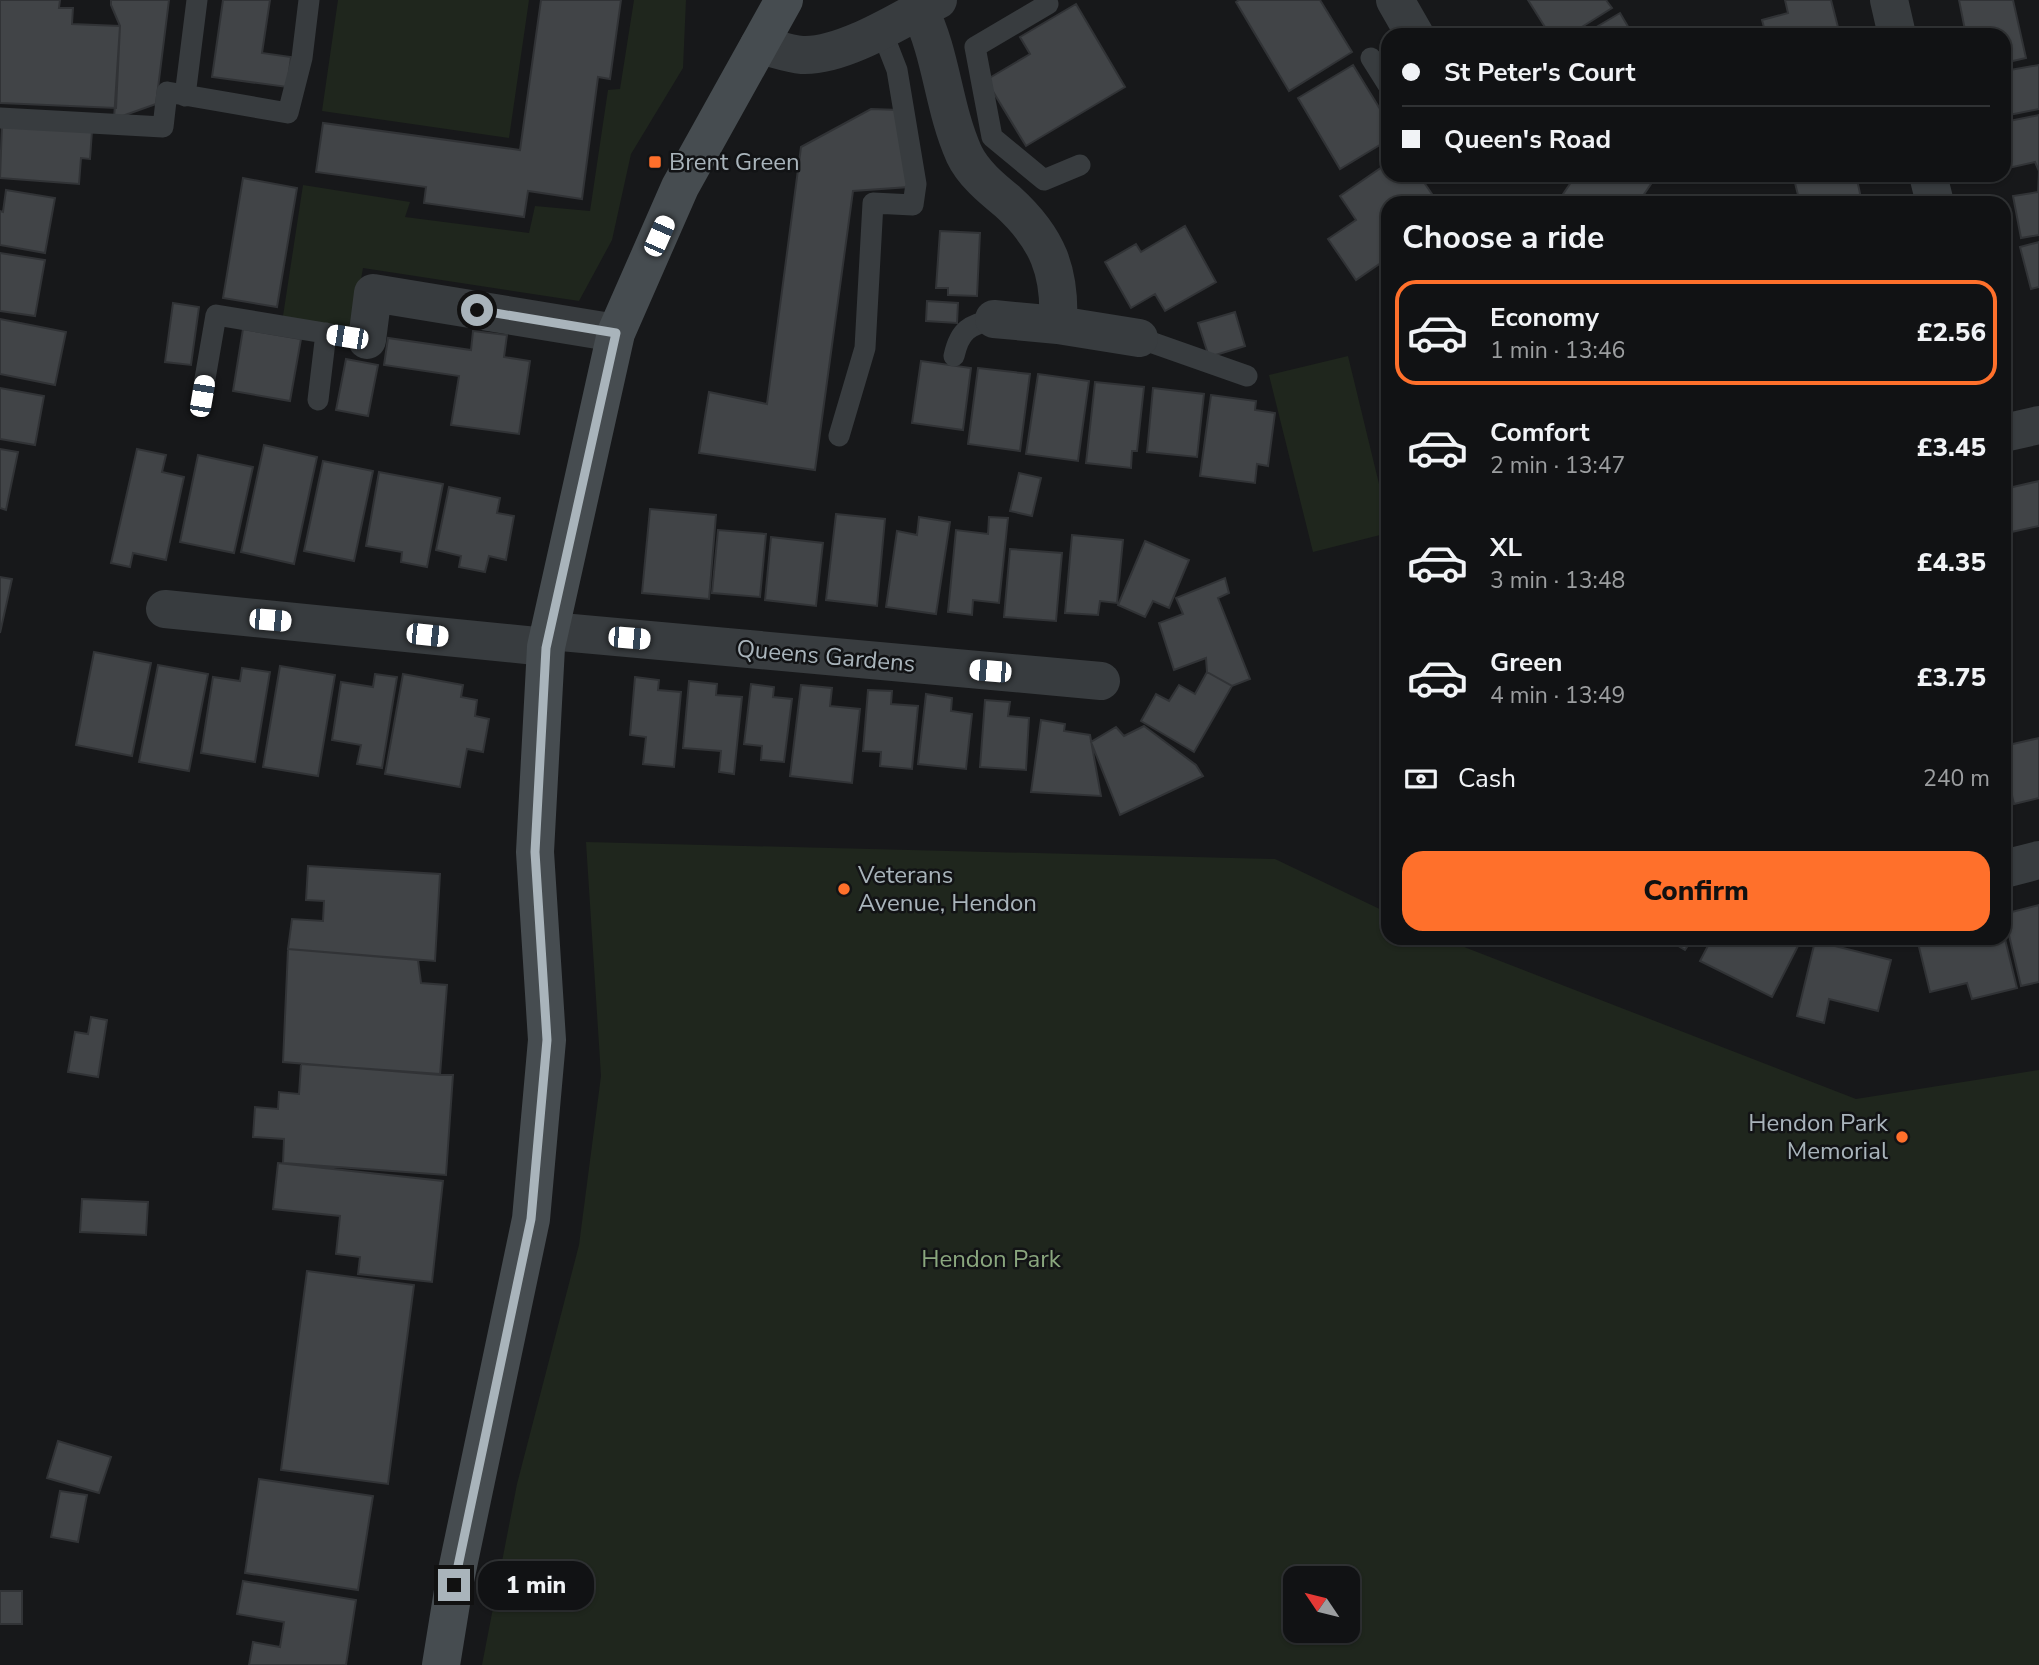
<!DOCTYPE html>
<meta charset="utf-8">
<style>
body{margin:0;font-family:"Nunito Sans",sans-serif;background:#1e2022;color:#f1f3f6;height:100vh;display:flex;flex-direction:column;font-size:26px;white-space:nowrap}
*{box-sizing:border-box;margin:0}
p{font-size:23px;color:#9c9ea0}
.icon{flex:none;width:38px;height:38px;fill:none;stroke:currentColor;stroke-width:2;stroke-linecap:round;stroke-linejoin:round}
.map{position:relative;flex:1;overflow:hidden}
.details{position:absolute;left:1381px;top:196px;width:630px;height:749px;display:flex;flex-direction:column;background:#111214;border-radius:21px;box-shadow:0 2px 5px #0004,0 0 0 2px #303234}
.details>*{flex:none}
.hud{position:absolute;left:1381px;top:28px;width:630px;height:154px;border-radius:21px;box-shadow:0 2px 5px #0004,0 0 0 2px #303234;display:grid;align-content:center;height:154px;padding:0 21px;background:#111214}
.needle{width:46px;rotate:305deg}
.fabs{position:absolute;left:1283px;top:1566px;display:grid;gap:14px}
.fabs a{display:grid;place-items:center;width:77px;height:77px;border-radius:14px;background:#111214;box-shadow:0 2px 5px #0004,0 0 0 2px #303234;font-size:35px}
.end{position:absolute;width:32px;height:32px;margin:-16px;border:9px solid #a9b4bb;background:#111;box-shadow:0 0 0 4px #111}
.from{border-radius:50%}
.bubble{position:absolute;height:49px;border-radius:21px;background:#111214;box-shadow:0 2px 5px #0004,0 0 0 2px #303234;font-size:23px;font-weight:800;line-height:49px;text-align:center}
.car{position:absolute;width:21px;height:42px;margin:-21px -10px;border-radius:9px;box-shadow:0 0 5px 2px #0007;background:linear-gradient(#fff 24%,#345 0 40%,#fff 0 76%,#345 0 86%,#fff 0)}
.hud b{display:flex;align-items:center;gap:24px;height:66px;font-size:26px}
.hud b+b{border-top:2px solid #303234}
.hud i{width:18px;height:18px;background:#f1f3f6}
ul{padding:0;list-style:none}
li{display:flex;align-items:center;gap:21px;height:105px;margin:0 14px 10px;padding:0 7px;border:4px solid transparent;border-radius:21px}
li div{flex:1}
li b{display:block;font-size:26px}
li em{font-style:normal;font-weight:800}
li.current{border-color:#ff702b}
li>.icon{width:63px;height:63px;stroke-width:1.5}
h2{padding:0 21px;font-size:32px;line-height:84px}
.pay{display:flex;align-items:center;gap:18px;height:77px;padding:0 21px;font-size:26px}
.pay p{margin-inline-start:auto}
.cta{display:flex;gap:14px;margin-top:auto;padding:14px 21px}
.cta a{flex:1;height:80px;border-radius:21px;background:#ff702b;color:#111;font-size:28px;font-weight:800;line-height:80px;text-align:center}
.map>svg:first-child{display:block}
.green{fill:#1f261d;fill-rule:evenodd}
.building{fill:#414447;stroke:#313336;stroke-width:2}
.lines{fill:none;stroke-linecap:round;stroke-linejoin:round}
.service{stroke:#383c3f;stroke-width:21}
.minor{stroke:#383c3f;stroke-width:38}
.secondary{stroke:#464c50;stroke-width:38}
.route{stroke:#a9b4bb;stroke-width:9}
.poi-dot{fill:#ff702b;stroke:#121315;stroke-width:2.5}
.labels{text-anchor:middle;stroke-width:5;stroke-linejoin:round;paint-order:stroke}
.poi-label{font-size:24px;fill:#a9b4bb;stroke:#121315;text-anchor:start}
.street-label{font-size:24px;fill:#a9b4bb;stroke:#121315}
.park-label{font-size:24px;fill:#8aa77e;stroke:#121315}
</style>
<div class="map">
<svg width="2039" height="1665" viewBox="0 0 2039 1665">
<rect width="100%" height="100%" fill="#17181a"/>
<path class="green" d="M338,0H529L509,138L322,111Z
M634,0H686L683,68L631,154L612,240L579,301L363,268L352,330L283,316L303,185L410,202L405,217L529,233L535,206L590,211L608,90L620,89Z
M1348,356L1388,521V533L1313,552L1269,375Z
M586,842L1275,859L1388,913V938H1441L1856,1099L2039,1070V1665H482L517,1484L579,1245L601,1076ZM1348,1578V1631H1295V1578Z"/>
<path class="building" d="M0,0H60L59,8H73L72,24L120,26L116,108L0,103Z
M111,0H169L156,104L114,119L120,26L111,5Z
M223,0H270L262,53L291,57L287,87L212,77Z
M541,0H621L610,79L598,77L582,199L528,191L524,217L424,203L426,187L316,172L323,123L520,150Z
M1239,0H1320L1352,52L1289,91L1236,2Z
M1528,0H1606L1612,8L1569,35H1550Z
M1785,0H1831L1840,35H1766L1762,20L1788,13Z
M1959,0H2013L2026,58L2004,63V35H1966Z
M1076,4L1125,87L1026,146L986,80L1030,54L1020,37Z
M1620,13L1633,35H1583Z
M1353,65L1388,122V140L1340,169L1298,98Z
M2039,65V109L2004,116V71Z
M871,109L900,110L909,187L853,191L815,470L699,453L709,392L767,404L801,147Z
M2039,115V171L2035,162L2004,169V122Z
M2,124L92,131L90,159L81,158L79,184L0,178Z
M1388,163V175H1419L1438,203H1388V258L1356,280L1328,239L1356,220L1340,196Z
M2039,171V235L2021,238L2013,196L2038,192Z
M1576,175H1637L1651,184L1638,203H1557Z
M1793,175H1856L1861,198L1842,203H1800Z
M243,178L297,188L277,307L223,298Z
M6,190L55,198L45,253L0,245V211L3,212Z
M1185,226L1216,282L1165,311L1155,294L1131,308L1105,262L1136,244L1141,252Z
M940,231L980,233L977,296L948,295V288H936Z
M2039,242V287L2031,289L2020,247Z
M0,253L45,260L35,316L0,311Z
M927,301L958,303L957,323L926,321Z
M173,303L199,307L191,365L165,362Z
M1235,312L1245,346L1209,357L1198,323Z
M0,319L66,332L55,385L0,374Z
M243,329L301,339L290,401L233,391Z
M473,331L507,335L504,357L530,361L519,434L451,425L459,376L384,365L388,338L471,350Z
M346,359L378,365L368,416L336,410Z
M921,361L971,368L963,430L912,423Z
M978,368L1030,374L1020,451L968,444Z
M1038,374L1089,381L1078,461L1026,454Z
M1095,382L1144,387L1137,451H1132L1131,468L1086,463Z
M0,388L44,396L35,445L0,439Z
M1153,388L1204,394L1197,457L1147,452Z
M1211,395L1256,401L1255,410L1275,413L1268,466L1257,464L1255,483L1200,476Z
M264,445L317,457L294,564L241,552Z
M0,449L18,452L6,510L0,508Z
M137,449L166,455L162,472L184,477L166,560L133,553L130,567L111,563Z
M198,455L253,467L234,553L180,542Z
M323,461L373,471L354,561L304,551Z
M379,472L443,484L427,567L401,562L402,552L366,546Z
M1019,473L1041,478L1032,516L1010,511Z
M2039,481V526L2007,533L2004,519V489Z
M449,487L500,498L497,513L514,516L506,560L489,556L485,572L459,567L461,556L436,550Z
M650,509L716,515L709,599L642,593Z
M836,514L885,519L877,606L826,600Z
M919,517L950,522L936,614L886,607L897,531L917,535Z
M989,517L1008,518L999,603L973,600L972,615L948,612L956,530L988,534Z
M718,530L766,534L760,597L712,593Z
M1072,535L1123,540L1117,603L1100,601L1098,615L1065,613Z
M771,537L823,543L816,606L765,600Z
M1145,541L1189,560L1169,608L1153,601L1145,617L1118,605Z
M1010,549L1062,553L1056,621L1004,617Z
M0,577L12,579L0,633Z
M1225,578L1229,593L1218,598L1250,679L1232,686L1207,672L1206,658L1174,670L1159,623L1183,614L1176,598Z
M94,652L151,663L132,756L76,745Z
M158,665L208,674L189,771L139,762Z
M280,666L335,675L318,776L263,767Z
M242,668L270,672L255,762L201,753L213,677L240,681Z
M1207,672L1232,686L1194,752L1141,721L1156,694L1169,701L1179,685L1195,694Z
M375,674L397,677L382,768L357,764L361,745L332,740L341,682L373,687Z
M403,674L463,685L461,697L477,700L475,716L489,719L483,752L467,749L460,787L385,774Z
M635,677L659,680L658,690L681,692L674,767L643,764L646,737L630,735Z
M689,681L717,684L716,695L742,697L734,774L719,772L721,751L683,748Z
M751,684L774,687L773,697L792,699L784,762L761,760L762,746L744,744Z
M801,685L832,688L830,706L860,709L852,783L790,776Z
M868,690L892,691L891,704L918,706L912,769L880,766L881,752L863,751Z
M926,694L952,698L951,711L972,714L966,769L918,764Z
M985,700L1010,702L1008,716L1029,718L1026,770L980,767Z
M1041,720L1065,724L1064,731L1090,735L1101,796L1031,792Z
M1144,726L1196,765L1203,776L1120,815L1091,742L1116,727L1124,736Z
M2039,738V798L2014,804L2004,762V746Z
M308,866L440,874L435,961L288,949L292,919L323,921L324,901L306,900Z
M2039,905V982L2021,986L2004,914Z
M2004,935L2017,988L1972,999L1967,983L1930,992L1918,943L1937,938H2004Z
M1665,938H1693L1685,950Z
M1712,938H1802L1772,997L1700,961Z
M1815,941L1891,960L1878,1011L1829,999L1824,1023L1797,1016Z
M288,949L418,960L421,983L447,985L440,1075L283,1062Z
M91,1017L107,1020L98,1077L68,1072L75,1032L88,1034Z
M301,1064L453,1075L446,1175L283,1163L284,1139L253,1137L255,1107L278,1109L279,1092L299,1094Z
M278,1163L443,1181L432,1282L358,1274L360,1257L336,1254L340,1216L273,1209Z
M82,1199L148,1202L146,1235L80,1232Z
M307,1271L414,1285L388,1484L281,1470Z
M58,1441L111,1457L99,1493L47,1478Z
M259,1479L373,1496L358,1590L245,1573Z
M60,1491L87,1495L78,1542L51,1537Z
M243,1581L356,1600L346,1665H249L253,1642L280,1647L284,1622L237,1614Z
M0,1591H22V1624H0Z"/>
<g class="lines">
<path class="service" d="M1046,0L1048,4L975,47L992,137L1044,180L1080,165
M1371,58L1388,85
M185,96L197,0
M0,118L163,127L167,92L288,113L302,58L309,0
M1139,338L1247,376
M954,356C960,329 969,326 994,319
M202,396L216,315L367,340
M318,400L326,333
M839,436L865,348L873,203L913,205L916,184L897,70L881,29"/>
<path class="minor" d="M1395,0L1415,35
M1889,0L1897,35
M919,9C942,55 943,107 964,154C973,173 991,188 1007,201C1048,238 1061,272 1058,325
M759,45C773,48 788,54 802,55C843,57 902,19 938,0
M1928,175L1935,203
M994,319L1058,325L1139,338
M367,340L373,293L616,333
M2004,433L2039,425
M165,609L546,647
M550,631L1101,681
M2004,869L2039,860"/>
<path class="secondary" d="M441,1665L454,1585L531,1219L547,1040L535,852L546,647L616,333L680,187L784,0"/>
</g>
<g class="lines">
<path class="route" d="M454,1585L531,1219L547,1040L535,852L546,648L616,333L477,310"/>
</g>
<g class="poi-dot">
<rect x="648" y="155" width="14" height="14" rx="3.5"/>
<circle cx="844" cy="889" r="7"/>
<circle cx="1902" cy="1137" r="7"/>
</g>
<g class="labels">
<g class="poi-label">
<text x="669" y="170">Brent Green</text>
<text x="858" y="883">Veterans<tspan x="858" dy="28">Avenue, Hendon</tspan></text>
<text x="1888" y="1131" text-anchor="end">Hendon Park<tspan x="1888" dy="28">Memorial</tspan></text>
</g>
<g class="street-label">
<text transform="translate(826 656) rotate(5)" y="8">Queens Gardens</text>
</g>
<g class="park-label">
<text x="991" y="1267">Hendon Park</text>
</g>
</g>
</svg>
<div class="fabs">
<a><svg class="needle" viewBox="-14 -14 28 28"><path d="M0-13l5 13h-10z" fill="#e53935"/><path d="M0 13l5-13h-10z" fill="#9c9ea0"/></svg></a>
</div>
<i class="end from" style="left:477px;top:310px"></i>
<i class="end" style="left:454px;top:1585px"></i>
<div class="bubble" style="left:478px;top:1561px;width:116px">1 min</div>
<i class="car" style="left:659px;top:236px;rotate:24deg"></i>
<i class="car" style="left:347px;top:337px;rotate:279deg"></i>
<i class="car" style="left:202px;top:396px;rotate:10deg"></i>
<i class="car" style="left:270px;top:620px;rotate:95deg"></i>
<i class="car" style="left:427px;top:635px;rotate:96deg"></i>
<i class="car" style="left:629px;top:638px;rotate:95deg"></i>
<i class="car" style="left:990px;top:671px;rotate:275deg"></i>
<div class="hud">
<b><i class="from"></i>St Peter's Court</b>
<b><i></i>Queen's Road</b>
</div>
<section class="details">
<h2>Choose a ride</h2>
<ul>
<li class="current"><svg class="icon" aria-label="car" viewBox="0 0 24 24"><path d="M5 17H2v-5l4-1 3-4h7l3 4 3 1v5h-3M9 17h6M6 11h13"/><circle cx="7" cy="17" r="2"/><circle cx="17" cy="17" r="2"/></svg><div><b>Economy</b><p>1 min · 13:46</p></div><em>£2.56</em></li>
<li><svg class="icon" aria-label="car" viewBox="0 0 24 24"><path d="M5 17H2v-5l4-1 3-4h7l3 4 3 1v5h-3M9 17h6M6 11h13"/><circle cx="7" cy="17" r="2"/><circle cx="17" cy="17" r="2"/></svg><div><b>Comfort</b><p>2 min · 13:47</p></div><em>£3.45</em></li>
<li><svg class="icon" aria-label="car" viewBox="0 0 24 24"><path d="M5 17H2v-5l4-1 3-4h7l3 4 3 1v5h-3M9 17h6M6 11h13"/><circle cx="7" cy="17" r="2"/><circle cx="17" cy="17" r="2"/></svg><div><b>XL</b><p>3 min · 13:48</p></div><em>£4.35</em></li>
<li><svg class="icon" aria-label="car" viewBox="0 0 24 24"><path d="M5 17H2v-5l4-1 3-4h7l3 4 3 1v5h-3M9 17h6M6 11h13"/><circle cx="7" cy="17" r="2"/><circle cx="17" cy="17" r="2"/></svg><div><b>Green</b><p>4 min · 13:49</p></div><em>£3.75</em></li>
</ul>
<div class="pay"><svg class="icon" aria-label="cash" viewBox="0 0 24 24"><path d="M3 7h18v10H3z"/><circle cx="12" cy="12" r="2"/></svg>Cash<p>240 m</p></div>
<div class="cta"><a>Confirm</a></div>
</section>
</div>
